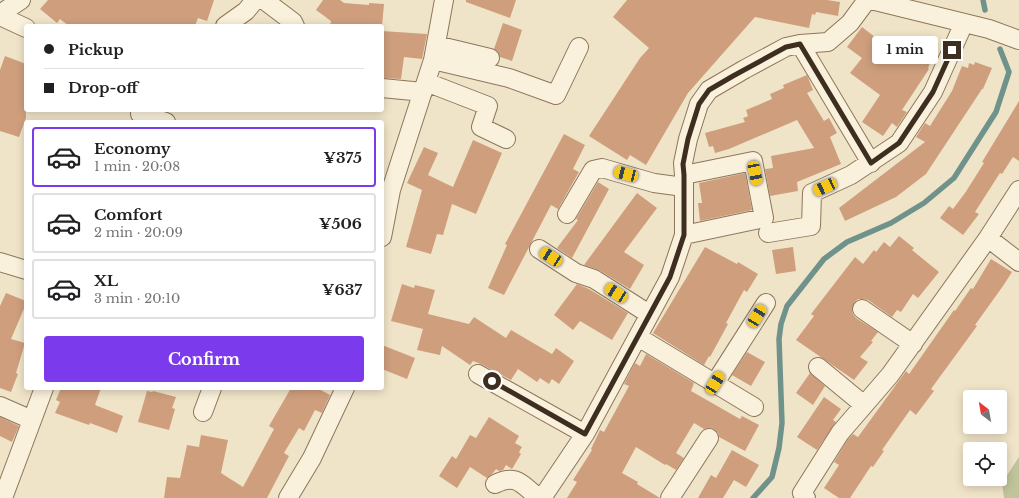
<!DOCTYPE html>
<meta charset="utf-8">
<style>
body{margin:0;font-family:"Libre Baskerville",serif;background:#f2f2f2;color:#202124;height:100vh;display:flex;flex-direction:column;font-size:15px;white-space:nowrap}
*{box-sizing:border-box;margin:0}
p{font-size:13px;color:#757577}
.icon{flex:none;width:22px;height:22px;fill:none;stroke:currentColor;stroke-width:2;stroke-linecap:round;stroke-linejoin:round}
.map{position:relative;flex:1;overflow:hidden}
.sheet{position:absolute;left:24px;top:120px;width:360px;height:270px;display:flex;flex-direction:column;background:#fff;border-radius:4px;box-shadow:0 2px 10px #0003}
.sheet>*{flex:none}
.top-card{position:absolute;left:24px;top:24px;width:360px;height:88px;border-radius:4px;box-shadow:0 2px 10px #0003;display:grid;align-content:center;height:88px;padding:0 20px;background:#fff}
.needle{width:26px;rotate:329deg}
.controls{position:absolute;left:963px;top:390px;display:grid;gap:8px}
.controls a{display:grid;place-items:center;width:44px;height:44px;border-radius:4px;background:#fff;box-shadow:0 2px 10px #0003;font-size:20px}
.end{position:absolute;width:18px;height:18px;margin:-9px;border:5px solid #3d2e20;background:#fff;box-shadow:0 0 0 2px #fff}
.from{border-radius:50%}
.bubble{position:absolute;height:28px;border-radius:4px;background:#fff;box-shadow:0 2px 10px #0003;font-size:13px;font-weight:700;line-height:28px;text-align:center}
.car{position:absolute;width:12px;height:24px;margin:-12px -6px;border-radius:5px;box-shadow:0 0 3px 1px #0007;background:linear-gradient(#f5c518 24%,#345 0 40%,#f5c518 0 76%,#345 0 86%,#f5c518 0)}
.top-card b{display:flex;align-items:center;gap:14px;height:38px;font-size:15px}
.top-card b+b{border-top:1px solid #e0e0e0}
.top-card i{width:10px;height:10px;background:#202124}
ul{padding:7px 0 0;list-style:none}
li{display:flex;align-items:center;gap:12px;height:60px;margin:0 8px 6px;padding:0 12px;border:2px solid #e0e0e0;border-radius:4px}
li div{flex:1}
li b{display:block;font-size:15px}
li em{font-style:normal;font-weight:700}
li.selected{border-color:#7c3aed}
li>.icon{width:36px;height:36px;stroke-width:1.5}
.action{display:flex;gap:8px;margin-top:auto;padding:8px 20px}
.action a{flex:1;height:46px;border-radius:4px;background:#7c3aed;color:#fff;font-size:16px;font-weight:700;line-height:46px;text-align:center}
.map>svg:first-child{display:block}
.cemetery{fill:#bfc49a}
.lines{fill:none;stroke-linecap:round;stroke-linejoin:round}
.stream{stroke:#6f938a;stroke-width:5.5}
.building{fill:#cf9f7d}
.minor-casing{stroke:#8d765c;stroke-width:20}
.minor{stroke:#faf1dc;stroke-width:18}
.route{stroke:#3d2e20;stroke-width:5}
</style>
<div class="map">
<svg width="1019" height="498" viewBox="0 0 1019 498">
<rect width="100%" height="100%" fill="#f0e4c8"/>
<path class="cemetery" d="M1019,457V498H1004L1002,483Z"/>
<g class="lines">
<path class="stream" d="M983,0L985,10
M753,498L772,477L779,448L782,423L779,339L781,324L787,306L824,259L847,242L891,223L924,203L954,178L996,112L1009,72L1000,49"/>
</g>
<path class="building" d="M48,0H214L207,21L198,18L195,26H69L60,19L57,23L40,9Z
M323,0H340L344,3L369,5V3L384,4L382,26H330L331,21L316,10Z
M466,0H516L510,18L466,2Z
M627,0H827L840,2L838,16L816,12L815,15L812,14L809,28L755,17L688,93L646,165L630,155L627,160L589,136L640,58L649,48L613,17Z
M503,23L522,30L512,61L500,57L497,51L494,49Z
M862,27L906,61L916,43L932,52L927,62L930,63L928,68L929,69L902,110L907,112L897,127L892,123L883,136L862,122L880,95L850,73L862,58L847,47Z
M382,31L427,34L422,59L404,57L401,79L382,78Z
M5,56L26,64V118L19,137L0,131V70Z
M975,62L992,68L983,89H982L926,174L896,197L845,221L839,208L925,142L916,137L925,123L930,126L952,91L962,66L968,68L969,63L974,65Z
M807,75L813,90L807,93L824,121L829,118L837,133L830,137L841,164L797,182L798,191L770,196L765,169L773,168L771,156L814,148L797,120L729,149L715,153L713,146L709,147L705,133L745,122L743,118L748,116L746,110L772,99L770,94L784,88L783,85Z
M1019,101V161L1013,157L1002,174L1000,173L975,212L979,214L963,235L940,218L949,206L953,209L965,193L984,163L982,162Z
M564,134L585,145L573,169L579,172L558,209L551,205L504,295L488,288L507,245L505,244Z
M473,140L502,153L476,214L452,204L443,235L437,234L431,254L406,247L422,190L407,183L424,147L438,153L428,175L453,187Z
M745,173L752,210L700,221L698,203H702L699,183Z
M598,182L609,189L572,258L557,248L578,220L576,219Z
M637,193L657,208L624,252L644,265L630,289L599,270L584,265Z
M899,236L914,248L912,250L939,272L918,298L913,294L901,312L897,310L892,317L868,300L863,299H858L854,303L852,309L853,314L856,318L878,332L871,341L873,342L860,357L868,362L854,380L796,340L814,316L811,314L855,257L863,264L874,250L876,252L884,242L890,247Z
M705,247L737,264L738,262L758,274L747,292L744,290L726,323L728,324L710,357L709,356L704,365L653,333Z
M793,247L796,271L776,274L772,250Z
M991,259L1012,272L1003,286L975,325L977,326L931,389L934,391L916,415L910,410L882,450L884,451L873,467L871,466L850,498H839L824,488L839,465L834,462L848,439L853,434L858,437L906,371L909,374L954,310L955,311L971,288L973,289Z
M402,284L414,288L415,285L435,290L428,314L469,324L474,317L506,338L511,330L552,354L556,348L574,361L559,384L552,379L549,384L540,378L537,382L518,369L511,380L483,365L473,361L470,365L442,346L440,355L417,350L423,329L391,321Z
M577,284L589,289L628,313L612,340L580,321L573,330L554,315Z
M6,293L26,301V304L11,339L25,343L16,373L18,374L11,392L0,388V306Z
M382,345L415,358L407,379L382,369Z
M747,352L765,362L751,386L732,375Z
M646,354L694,383L691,391L740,419L742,416L759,425L745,451L719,437L718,433L714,429L709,428L704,429L694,423L676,453L684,458L676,470L666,464L665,465L636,447L622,473L638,482L637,484L660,498H567L577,482L573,480L592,450L591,449L600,430L604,432L629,386L624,384L635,363L640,366Z
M810,373L825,386L813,405L796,393Z
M61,388H101L95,405L123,416L117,433L90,423L89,425L55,413L60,402L56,400Z
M291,388H317L330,395L322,413L315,410L304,431L299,428L284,453L289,456L267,498H164L167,477L180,478L187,445L199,447L201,435L228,440L221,473L243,487L274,429L269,426Z
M147,391L152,392L153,391L176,397L172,408L175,409L169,430L138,422Z
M824,397L841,409L833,420L836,422L817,450L797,437Z
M0,417L19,426L12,442L0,436Z
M489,417L519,436L515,443L522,447L519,452L521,454L512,469L506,465L503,470L499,471L496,469L493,473L487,478L470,467L457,488L439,476L452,456L456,459L470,435L476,438Z
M732,450L759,465L746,487L734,480L723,498H698L711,475L716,478Z"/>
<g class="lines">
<g class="minor-casing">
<path id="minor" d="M264,0L293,22L295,26
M871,0L989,29L1019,40
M0,14L21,0
M0,16L26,28
M225,26L246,11L255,0
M800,44L871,163
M436,45L490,58
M433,60L509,78L556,95L579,47
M426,82L488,106L481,127L506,139
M382,88L423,92
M140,114L166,122
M567,214L593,170L602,168L654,183L684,187
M768,233L811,226L812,193L851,175L899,143L933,92L964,23
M684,235L764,218L753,161L684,175
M382,237L391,190L433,60L444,0
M988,238L1019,262
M539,249L576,273L594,279L649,314
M0,262L26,270
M862,309L913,344
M638,337L754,407
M818,367L864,405
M478,374L585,434
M715,383L766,303
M0,406L32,420
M203,412L212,388
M495,484C517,473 522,485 539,498
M3,498L44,388
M288,498L312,458L345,388
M542,498L585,434L670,277L684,235V175L683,163L688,139L699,104L709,90L745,69L786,47L800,44L828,42L850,23L867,0
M670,498L709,438
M806,498L802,493L840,433L890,375L988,238L1019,190"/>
</g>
<use href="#minor" class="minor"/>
</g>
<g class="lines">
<path class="route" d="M492,381L585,434L670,277L684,235V175L683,164L688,139L699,104L709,90L733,76L786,47L800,44L871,163L899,143L933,92L952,50"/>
</g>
</svg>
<div class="controls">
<a><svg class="needle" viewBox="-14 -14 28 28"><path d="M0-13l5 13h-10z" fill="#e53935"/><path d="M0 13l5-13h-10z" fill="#757577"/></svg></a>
<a><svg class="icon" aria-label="locate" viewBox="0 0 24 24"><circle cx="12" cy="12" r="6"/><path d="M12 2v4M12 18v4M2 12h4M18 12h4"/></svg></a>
</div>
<i class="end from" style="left:492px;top:381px"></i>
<i class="end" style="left:952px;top:50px"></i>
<div class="bubble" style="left:872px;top:36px;width:66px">1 min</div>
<i class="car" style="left:755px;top:173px;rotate:169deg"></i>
<i class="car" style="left:626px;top:174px;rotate:284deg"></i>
<i class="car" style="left:825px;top:187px;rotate:245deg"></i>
<i class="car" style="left:551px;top:257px;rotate:303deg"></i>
<i class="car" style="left:616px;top:293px;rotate:302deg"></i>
<i class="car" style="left:757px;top:316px;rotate:32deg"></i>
<i class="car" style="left:715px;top:383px;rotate:32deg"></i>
<div class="top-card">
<b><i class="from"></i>Pickup</b>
<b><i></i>Drop-off</b>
</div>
<section class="sheet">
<ul>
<li class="selected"><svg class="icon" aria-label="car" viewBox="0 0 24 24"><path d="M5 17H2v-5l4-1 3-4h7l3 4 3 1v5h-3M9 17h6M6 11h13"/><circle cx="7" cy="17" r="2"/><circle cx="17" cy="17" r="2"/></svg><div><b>Economy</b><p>1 min · 20:08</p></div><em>¥375</em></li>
<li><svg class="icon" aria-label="car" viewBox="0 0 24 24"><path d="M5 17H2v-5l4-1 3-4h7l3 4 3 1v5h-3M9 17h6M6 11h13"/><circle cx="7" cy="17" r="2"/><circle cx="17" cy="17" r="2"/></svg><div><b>Comfort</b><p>2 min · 20:09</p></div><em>¥506</em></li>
<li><svg class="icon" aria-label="car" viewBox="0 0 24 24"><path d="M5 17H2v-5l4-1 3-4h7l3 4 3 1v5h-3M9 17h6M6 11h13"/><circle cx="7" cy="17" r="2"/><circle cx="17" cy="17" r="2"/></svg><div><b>XL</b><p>3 min · 20:10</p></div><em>¥637</em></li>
</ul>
<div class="action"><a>Confirm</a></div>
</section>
</div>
